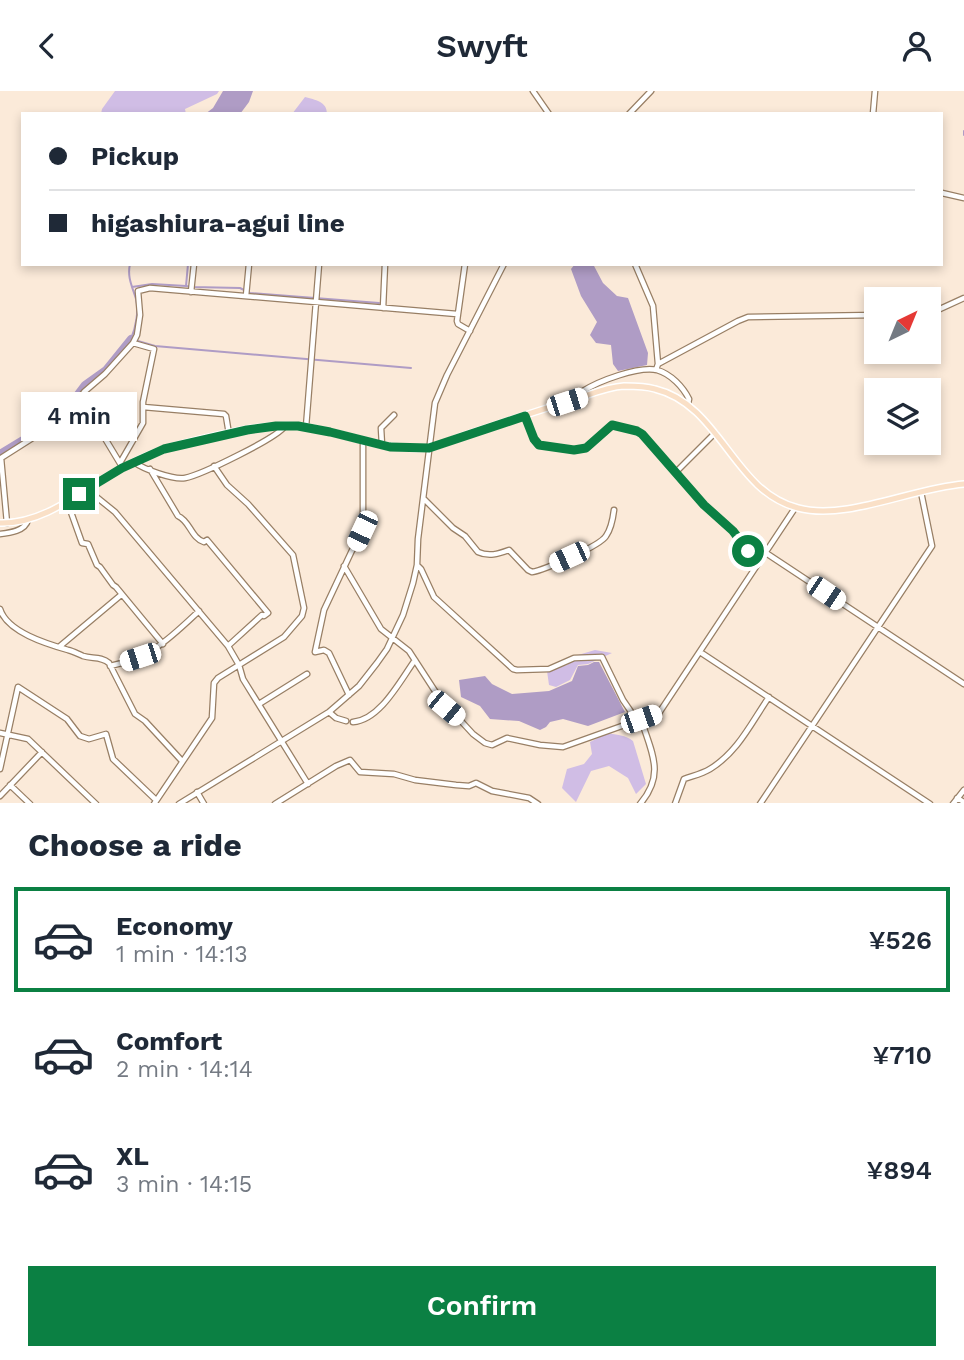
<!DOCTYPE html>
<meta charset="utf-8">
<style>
body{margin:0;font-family:"Work Sans",sans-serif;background:#f2f2f3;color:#1f2937;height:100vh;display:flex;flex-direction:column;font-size:26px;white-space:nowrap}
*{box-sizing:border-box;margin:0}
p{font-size:23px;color:#747a83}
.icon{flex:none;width:38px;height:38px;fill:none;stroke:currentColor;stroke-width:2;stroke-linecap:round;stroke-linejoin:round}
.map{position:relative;height:712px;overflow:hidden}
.drawer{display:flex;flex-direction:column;background:#fff;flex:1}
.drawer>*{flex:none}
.guide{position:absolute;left:21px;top:21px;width:922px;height:154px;border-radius:0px;box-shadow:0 4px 10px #0003;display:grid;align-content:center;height:154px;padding:0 28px;background:#fff}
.needle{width:46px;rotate:43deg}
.tools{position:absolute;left:864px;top:196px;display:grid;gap:14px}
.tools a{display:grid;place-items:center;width:77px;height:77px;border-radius:0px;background:#fff;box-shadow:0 4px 10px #0003;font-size:35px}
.end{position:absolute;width:32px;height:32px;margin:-16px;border:9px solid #0b8043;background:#fff;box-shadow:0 0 0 4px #fff}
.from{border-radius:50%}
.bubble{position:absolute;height:49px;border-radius:0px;background:#fff;box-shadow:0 4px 10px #0003;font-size:23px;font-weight:600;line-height:49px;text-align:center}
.car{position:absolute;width:21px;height:42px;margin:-21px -10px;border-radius:9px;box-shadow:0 0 5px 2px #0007;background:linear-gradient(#fff 24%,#345 0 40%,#fff 0 76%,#345 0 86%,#fff 0)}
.guide b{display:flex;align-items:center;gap:24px;height:66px;font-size:26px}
.guide b+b{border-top:2px solid #e0e1e3}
.guide i{width:18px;height:18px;background:#1f2937}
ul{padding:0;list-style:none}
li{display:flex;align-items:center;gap:21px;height:105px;margin:0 14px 10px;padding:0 14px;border:4px solid transparent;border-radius:0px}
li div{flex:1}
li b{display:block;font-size:26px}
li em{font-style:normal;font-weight:600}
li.selected{border-color:#0b8043}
li>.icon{width:63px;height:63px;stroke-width:1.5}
h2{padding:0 28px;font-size:32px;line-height:84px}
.cta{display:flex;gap:14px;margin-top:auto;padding:14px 28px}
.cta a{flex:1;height:80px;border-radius:0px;background:#0b8043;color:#fff;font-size:28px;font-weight:600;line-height:80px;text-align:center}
header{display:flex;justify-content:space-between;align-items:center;height:91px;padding:0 28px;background:#fff;font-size:32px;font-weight:600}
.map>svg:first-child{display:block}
.green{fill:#d0bde5}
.water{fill:#af9cc5}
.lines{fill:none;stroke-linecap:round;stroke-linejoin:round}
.stream{stroke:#af9cc5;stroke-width:2}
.river{stroke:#af9cc5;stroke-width:8}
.minor-casing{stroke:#987f65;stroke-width:7}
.major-casing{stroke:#fff;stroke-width:8}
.minor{stroke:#fff;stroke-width:4.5}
.major{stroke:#fae0c7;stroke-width:5}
.route{stroke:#0b8043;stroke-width:9}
</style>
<header><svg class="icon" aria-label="back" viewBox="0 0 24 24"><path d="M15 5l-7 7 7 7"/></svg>Swyft<svg class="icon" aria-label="person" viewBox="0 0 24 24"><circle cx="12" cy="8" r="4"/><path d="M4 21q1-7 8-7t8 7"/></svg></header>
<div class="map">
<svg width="964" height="713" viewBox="0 0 964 713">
<rect width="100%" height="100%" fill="#fbead9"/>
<path class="green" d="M115,0H219L217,3L185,18L186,23H101L102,18Z
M305,6C315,9 327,10 327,23H292Z
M595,559L612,562L588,573L578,574L570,589L556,596L549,594L547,580L567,574L578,564Z
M608,642C616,644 626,644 633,650L646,693L636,703L628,687L609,675L591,680L576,711L562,697L567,678L584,673L592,663L590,651Z"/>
<path class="water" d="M223,0H253L249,11L240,23H205L213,17Z
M575,173H593L603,192L617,205L628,207L648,262L647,274L618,280L613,273L611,254L596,252L590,244L597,231L581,205L571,178Z
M594,571H599L625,621L588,635L563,628L550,631L546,636L540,639L519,630L490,628L480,615L461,606L459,589L485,585L492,593L512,603L549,600L572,590L578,575L588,574Z"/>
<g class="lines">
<path class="stream" d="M964,40V44
M130,173C127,186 132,195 136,208C139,220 136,236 131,248L155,255L411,277
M186,195L193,196L240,197L250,202L379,212
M132,196L152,193L186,195L188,173"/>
<path class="river" d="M0,363L61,326L85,294L106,279L131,248"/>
<g class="minor-casing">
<path id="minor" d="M533,0L549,23
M629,23L651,0
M873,23L875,0
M942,102L964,107
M465,173L457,230L458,233L470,240
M635,173L653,215L658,273
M191,201L194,173
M246,205L249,173
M383,217L385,173
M929,223L964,207
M656,279L658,273L738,230L748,226L877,224
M584,305L583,300C599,290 638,275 657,279C671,283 683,296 689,308L688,313
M80,306L121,374
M143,316L224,323L226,325L229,343
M525,325L534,348L539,354L574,359L586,357L613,334L637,340L642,343L704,414L733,440L750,463L760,470
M306,336L319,173
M382,354L381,337L394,324
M134,371C143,378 173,389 185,387C201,384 277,347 285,335
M120,372L143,332V311L154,258L133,252
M150,378L178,425C190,430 191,447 204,451L207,449L268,522L264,525L262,524L228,555
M676,381L715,342
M88,397L94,404L115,421L228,555L239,574L243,588L308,693
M424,408L453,437L465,445L478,461C489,466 498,463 509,459L528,479L532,481C544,479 600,455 606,445C611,438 613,427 614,419
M67,410L82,452L88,453L97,474L100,476L113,494L116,496L163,553
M7,432L1,367L64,327L84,301L105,283L133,252L137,244L140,224L138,200L150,197L457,223
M0,443C10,442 25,440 28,429
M766,462L964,593
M344,475L381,538L409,560L446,617L461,630L473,643L485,652L492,654L507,647L540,654L563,656L633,631L636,628H641L659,622L795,417
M418,475L421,478L434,506L513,578L517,579L549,578L574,567L602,566L623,609L636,628
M0,518C7,541 47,553 68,559C73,560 78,563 83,565C92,568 101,565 109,572L135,623L145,630L182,670
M59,556L121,504
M700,561L930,713
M110,575C152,566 169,548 199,520
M349,604L329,562L324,559L315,561L324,519L363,436V350
M259,613L307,583
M329,621L336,627L346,630
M353,631C380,629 400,590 415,569
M0,642L28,648L96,713
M0,678L18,596L67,628L80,645L89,648L106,643L113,668L156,709
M10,694L30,713
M197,701L204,713
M0,705L42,661
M957,707L964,711
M154,713L212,627L214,592L218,587L284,546L302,525L304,517L293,464L248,413L227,394L214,375
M179,713L329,621L359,595L377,572L387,558L403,524L413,492L417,474L418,448L435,312L447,284L504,173
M275,713L336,675L350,669L360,681L394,683L415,689L456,694L469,695L476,692L492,700L529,707L538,713
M640,713C666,683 651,661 641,628
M675,713L684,688C692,685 702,683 710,678C738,661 751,632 769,606
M760,713L932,455L921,401
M953,713L964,699"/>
</g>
<g class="major-casing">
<path id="major" d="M0,432C38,433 70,409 101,389C124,375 150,361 177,354C213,345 261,332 297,335C342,339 381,361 427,357C438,356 451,349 462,345C499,333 536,320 573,309C589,304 606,296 624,295C634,295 645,295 655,298C721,314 733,401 798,417C847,430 912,397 964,393"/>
</g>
<use href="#minor" class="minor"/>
<use href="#major" class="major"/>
</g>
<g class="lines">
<path class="route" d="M79,403L122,377L164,358L247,339L276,335H298L330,341L390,356L429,357L525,325L534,348L539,354L574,359L586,357L612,334L637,340L642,343L704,414L733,440L748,460"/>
</g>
</svg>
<div class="tools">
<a><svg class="needle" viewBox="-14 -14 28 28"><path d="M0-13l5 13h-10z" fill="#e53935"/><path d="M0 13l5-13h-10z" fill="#747a83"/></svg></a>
<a><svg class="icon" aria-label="layers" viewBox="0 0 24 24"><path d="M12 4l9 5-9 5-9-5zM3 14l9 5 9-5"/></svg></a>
</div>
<i class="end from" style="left:748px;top:460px"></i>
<i class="end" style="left:79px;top:403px"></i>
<div class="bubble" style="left:21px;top:301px;width:116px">4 min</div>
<i class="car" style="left:567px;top:311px;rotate:72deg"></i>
<i class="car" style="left:362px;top:440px;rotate:205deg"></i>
<i class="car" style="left:569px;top:466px;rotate:245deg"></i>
<i class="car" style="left:826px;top:502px;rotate:124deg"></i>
<i class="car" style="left:140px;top:566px;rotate:252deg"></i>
<i class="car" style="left:446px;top:617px;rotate:130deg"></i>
<i class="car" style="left:641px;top:628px;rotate:71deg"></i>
<div class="guide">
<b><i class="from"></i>Pickup</b>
<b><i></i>higashiura-agui line</b>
</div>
</div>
<section class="drawer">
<h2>Choose a ride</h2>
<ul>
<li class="selected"><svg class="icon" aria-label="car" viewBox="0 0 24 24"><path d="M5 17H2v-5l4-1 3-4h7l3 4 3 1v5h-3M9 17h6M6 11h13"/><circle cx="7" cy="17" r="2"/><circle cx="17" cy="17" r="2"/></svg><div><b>Economy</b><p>1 min · 14:13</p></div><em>¥526</em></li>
<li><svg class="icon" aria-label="car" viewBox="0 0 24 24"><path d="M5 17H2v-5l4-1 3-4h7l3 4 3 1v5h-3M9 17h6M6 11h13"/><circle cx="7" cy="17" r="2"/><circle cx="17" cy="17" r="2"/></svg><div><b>Comfort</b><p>2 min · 14:14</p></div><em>¥710</em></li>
<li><svg class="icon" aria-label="car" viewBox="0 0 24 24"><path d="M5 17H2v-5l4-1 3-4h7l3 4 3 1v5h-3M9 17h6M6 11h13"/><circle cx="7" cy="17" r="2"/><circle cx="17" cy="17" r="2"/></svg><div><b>XL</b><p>3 min · 14:15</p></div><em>¥894</em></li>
</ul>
<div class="cta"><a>Confirm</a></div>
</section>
